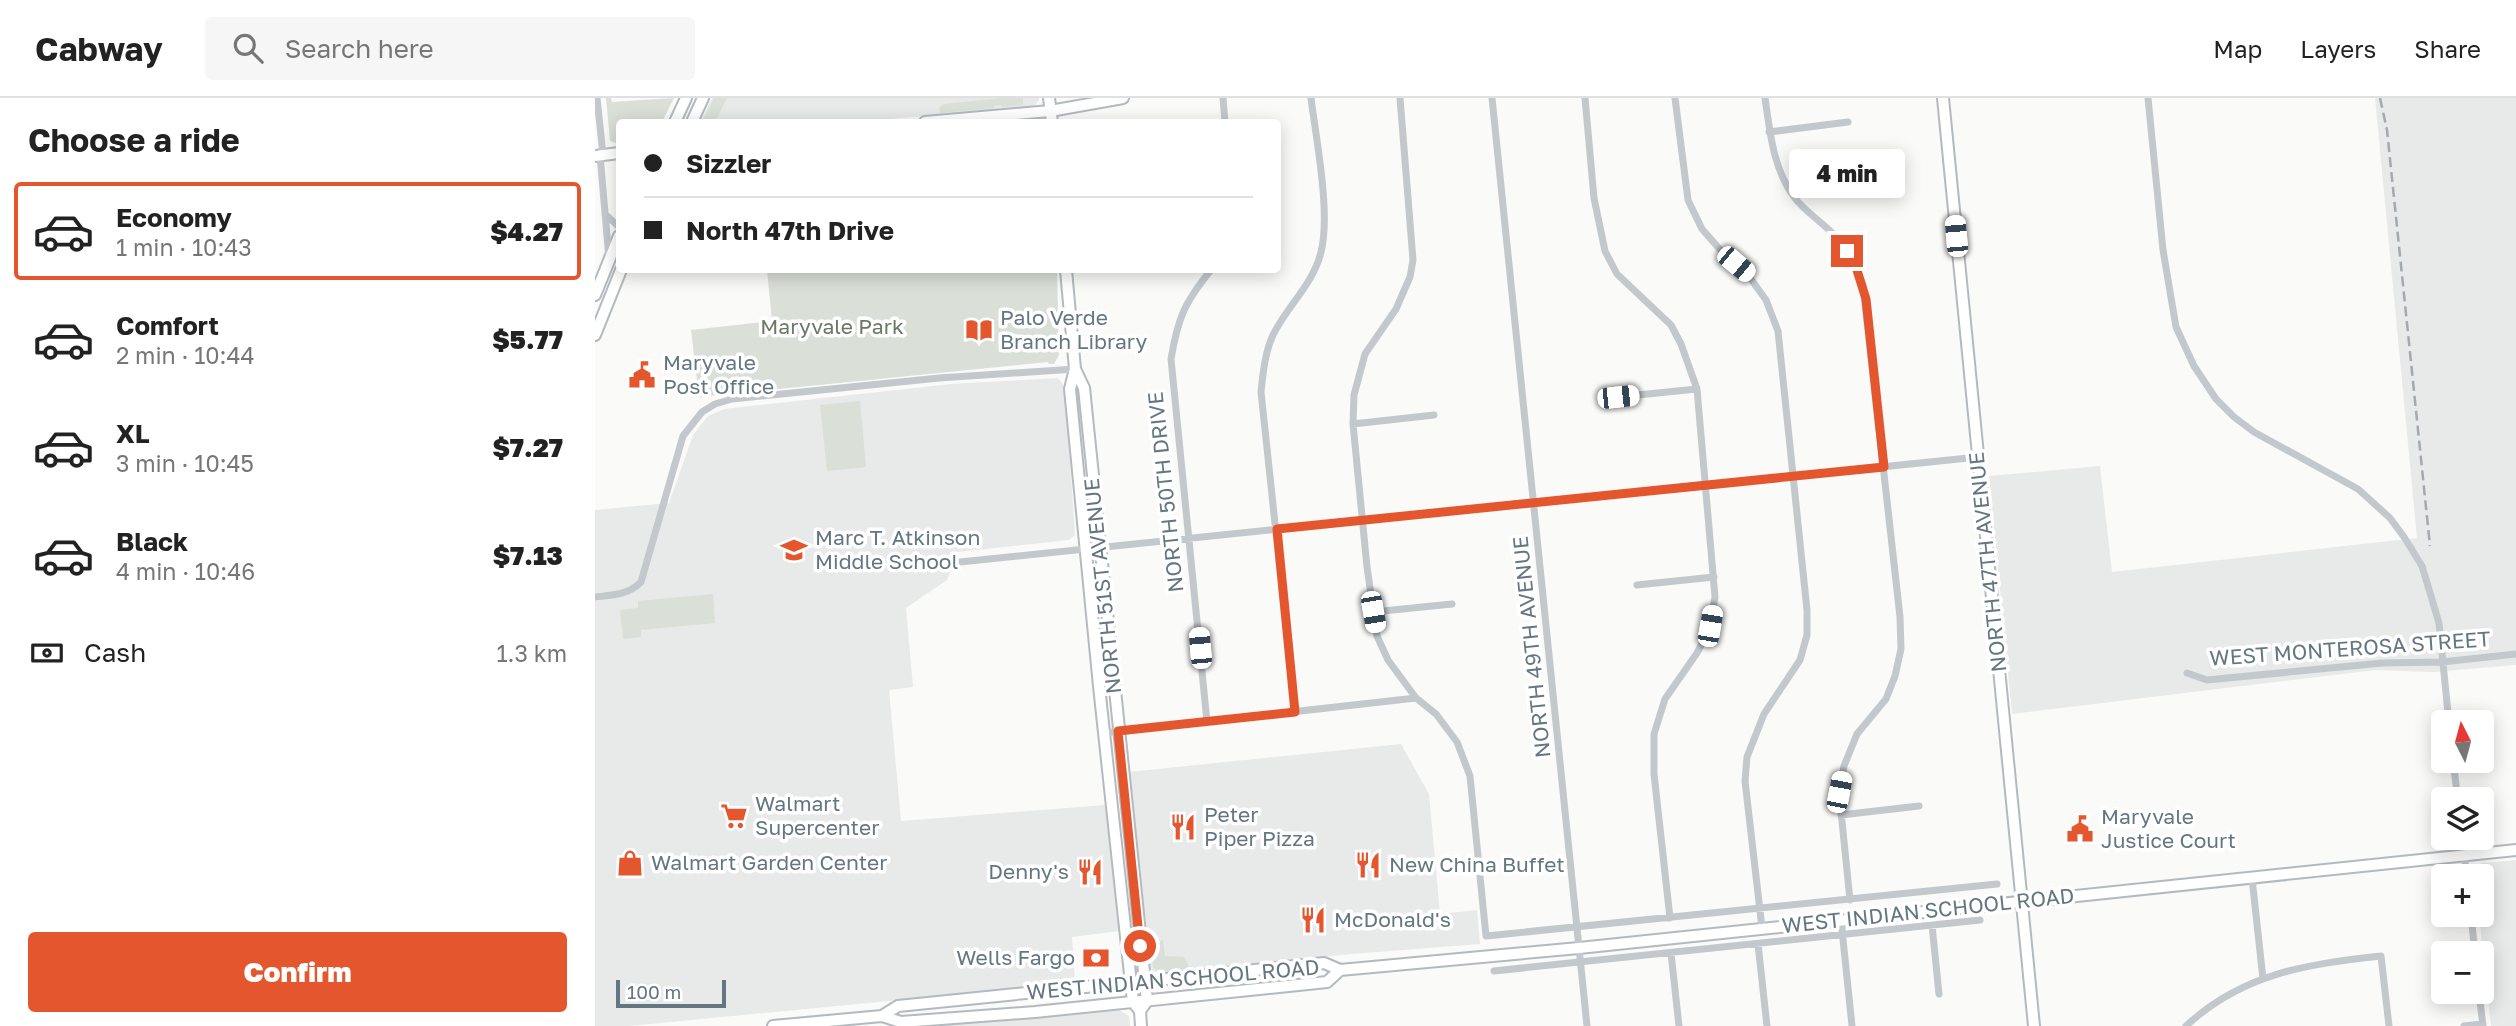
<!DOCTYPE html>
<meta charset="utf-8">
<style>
body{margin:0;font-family:"Golos Text",sans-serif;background:#f6f6f6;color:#222;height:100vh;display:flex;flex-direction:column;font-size:26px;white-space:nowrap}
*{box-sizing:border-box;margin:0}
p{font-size:23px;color:#767676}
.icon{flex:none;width:38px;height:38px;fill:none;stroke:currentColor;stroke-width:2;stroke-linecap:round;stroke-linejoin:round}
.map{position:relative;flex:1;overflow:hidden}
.panel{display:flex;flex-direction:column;background:#fff;width:595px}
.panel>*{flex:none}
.banner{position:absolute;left:21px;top:21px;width:665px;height:154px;border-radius:7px;box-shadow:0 4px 18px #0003;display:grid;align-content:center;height:154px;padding:0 28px;background:#fff}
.needle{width:46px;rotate:354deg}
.fabs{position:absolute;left:1836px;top:612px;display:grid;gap:14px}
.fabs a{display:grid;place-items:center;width:63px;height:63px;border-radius:7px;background:#fff;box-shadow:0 4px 18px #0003;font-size:35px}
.scale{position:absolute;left:21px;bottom:18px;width:110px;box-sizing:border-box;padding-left:7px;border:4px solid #657683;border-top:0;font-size:19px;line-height:24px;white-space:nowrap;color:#657683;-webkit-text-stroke:5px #fff;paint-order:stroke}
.end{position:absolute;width:32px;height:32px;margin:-16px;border:9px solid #e4572e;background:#fff;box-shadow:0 0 0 4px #fff}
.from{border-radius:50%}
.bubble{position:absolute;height:49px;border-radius:7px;background:#fff;box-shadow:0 4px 18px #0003;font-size:23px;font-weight:800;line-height:49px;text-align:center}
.car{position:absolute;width:21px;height:42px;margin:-21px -10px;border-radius:9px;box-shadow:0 0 5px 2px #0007;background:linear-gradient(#fff 24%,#345 0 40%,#fff 0 76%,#345 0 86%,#fff 0)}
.banner b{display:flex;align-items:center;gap:24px;height:66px;font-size:26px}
.banner b+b{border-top:2px solid #e0e0e0}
.banner i{width:18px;height:18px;background:#222}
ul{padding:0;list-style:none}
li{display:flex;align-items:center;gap:21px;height:98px;margin:0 14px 10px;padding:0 14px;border:4px solid transparent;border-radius:7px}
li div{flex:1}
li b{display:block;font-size:26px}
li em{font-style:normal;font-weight:800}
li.active{border-color:#e4572e}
li>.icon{width:63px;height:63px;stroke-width:1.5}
h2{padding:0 28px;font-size:32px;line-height:84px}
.pay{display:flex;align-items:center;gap:18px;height:77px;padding:0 28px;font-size:26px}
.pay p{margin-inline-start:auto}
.primary-button{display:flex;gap:14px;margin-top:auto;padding:14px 28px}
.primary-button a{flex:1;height:80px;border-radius:7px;background:#e4572e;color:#fff;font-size:28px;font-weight:800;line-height:80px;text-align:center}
header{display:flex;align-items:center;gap:42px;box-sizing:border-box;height:98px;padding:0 35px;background:#fff;border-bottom:2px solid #e0e0e0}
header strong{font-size:33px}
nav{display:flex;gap:38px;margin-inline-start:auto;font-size:24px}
.search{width:490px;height:63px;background:#f6f6f6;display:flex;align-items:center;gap:18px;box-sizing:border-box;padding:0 24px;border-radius:7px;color:#767676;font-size:26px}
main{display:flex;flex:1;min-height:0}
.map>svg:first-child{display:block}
.built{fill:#e8e9e9}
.green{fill:#dadfd7}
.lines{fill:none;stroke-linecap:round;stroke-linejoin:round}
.secondary-casing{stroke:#b3babf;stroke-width:14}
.primary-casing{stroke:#b5babe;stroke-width:14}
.street{stroke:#c3c8cc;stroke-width:7}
.secondary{stroke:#fff;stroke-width:10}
.primary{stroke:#fff;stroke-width:10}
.rail{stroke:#a2aab0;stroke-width:2.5;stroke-dasharray:10 5;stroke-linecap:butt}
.route{stroke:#e4572e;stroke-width:9}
.labels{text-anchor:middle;stroke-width:7;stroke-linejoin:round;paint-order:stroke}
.poi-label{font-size:21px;fill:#657683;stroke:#fff;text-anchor:start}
.park-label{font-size:21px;fill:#687a64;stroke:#fff}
.street-label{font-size:21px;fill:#657683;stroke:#fff}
</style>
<header>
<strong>Cabway</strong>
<div class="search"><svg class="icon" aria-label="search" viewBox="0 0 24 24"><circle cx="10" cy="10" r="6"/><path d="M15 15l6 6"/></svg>Search here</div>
<nav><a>Map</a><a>Layers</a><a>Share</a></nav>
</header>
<main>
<section class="panel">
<h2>Choose a ride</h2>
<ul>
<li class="active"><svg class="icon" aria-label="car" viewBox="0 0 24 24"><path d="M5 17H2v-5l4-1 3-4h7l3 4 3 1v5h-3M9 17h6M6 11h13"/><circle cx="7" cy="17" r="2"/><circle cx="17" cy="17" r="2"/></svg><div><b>Economy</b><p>1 min · 10:43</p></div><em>$4.27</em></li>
<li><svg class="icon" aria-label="car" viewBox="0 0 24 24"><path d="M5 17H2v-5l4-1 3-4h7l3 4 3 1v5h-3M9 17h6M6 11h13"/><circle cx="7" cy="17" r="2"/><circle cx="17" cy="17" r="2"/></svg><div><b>Comfort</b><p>2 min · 10:44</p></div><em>$5.77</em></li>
<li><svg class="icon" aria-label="car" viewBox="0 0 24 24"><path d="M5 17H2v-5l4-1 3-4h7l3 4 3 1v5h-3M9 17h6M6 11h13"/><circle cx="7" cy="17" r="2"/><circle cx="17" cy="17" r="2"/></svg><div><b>XL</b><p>3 min · 10:45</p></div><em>$7.27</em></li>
<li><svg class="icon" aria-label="car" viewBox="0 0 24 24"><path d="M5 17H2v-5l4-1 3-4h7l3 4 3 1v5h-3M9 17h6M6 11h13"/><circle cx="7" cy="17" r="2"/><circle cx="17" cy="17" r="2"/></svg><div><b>Black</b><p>4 min · 10:46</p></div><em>$7.13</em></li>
</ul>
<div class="pay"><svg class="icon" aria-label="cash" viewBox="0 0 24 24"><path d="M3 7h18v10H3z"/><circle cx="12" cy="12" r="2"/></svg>Cash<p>1.3 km</p></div>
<div class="primary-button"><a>Confirm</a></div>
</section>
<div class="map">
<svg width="1921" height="928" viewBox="0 0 1921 928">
<rect width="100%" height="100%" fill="#fafaf8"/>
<path class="built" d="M117,0H444V2L439,8L263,24H105Z
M1780,0H1921V567L1838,574L1780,572L1417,616L1394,378L1505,368L1517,474L1822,440Z
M463,280L470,289L480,437L474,442L362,454L352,482L311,510L318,589L294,592L306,723L510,707L524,833L477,839L480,885L34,928H0V412L74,405L98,337L113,318L129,311L356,286Z
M806,646L834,696L845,816L882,812L885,846L756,856L565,875L557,873L553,866L551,819L546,804L533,674Z
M1921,762V928H1896L1884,817H1886V779H1880L1879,773L1882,767L1887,765Z
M524,912L534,918L535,928H332Z"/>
<path class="green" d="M11,0H16L17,4L79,0L67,24H24V46L15,43Z
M119,0H132L121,22L124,24H107Z
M407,0H428V7L407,9L406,7L399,8V10L345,15L344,10L348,6Z
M172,172H462L464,257L459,266H454L453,264L104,299L96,232L177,223Z
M265,303L271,369L232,373L225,307Z
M118,496L120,525L46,532V539L28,541L25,512L43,510V503Z
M568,841L570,858L589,859L595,871L564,874L558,869L557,851Z"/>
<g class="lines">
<g class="secondary-casing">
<path id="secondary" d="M1348,0L1439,928
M80,24L91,0
M97,24L108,0
M330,24L455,13L528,0
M0,58L24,55
M0,197L24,138
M0,237L26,172
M287,918L303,908L729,865L745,872L984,850L1921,752
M178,928L287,918L306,924L440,914L732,884L745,872"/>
</g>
<g class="primary-casing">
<path id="primary" d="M454,0L457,24
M471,172L480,271L475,291L504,588L538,904L545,913L546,928
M480,271L489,290L552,903L545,913"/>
</g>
<path class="street" d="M2,0L8,57
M628,0L630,24
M805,0L818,162L815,179L801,211L770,256L759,297L758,326L772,469L782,538L793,562L821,600L841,616L862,644L875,678L891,838L1402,786
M897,0L992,928
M990,0L999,100L1010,153L1022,176L1076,227L1086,246L1102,291L1120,499L1115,528L1110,540L1102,555L1070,601L1059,636V676L1075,820
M1080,0L1093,102L1107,131L1129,156L1153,177L1171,202L1183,233L1212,512V537L1205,562L1169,616L1152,659L1150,683L1167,830
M1170,0C1175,34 1178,70 1199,99C1211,115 1229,125 1242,140C1255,154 1262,171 1268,188L1305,519L1306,551L1300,578L1291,601L1262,636L1249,668L1244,694L1255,802
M1553,0L1568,152L1581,229L1599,268L1621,301L1639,319L1659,334L1763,391L1795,420L1809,439L1827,468L1844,525L1854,625
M1174,34L1253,24
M5,57L14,161
M10,116L24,129
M1023,299L1102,291
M758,326L839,317
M365,464L1383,359
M1042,487L1119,479
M0,499C18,497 33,497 46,484L88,338L107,314L120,306L137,301L344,280L480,271
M778,514L857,506
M1592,575L1612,582L1787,565L1847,564L1921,556
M700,613L666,294C668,275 670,254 678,237C692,208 718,187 726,154C736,115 721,41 716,0
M612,624L576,261C583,219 590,204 616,172
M509,635L821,600
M1858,663L1863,702
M1246,717L1324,708
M1867,740L1872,779
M1657,780L1668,881
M1876,817L1880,856
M1246,822L1257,928
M1337,827L1344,896
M1163,846L1172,928
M1076,855L1084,928
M899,873L1385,822
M1884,894L1888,928
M1591,928C1648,875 1713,866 1786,858L1794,928
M1869,928L1888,926"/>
<use href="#secondary" class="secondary"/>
<use href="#primary" class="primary"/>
<path class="rail" d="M1785,0L1792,32L1835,448"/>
</g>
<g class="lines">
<path class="route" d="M545,848L523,633L700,614L682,431L1289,369L1271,201L1261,169L1252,153"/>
</g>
<defs>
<g id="library-bare" transform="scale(2.1)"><path d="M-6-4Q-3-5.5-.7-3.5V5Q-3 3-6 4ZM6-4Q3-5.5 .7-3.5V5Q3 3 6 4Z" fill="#e4572e" stroke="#fff" stroke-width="2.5" paint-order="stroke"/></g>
<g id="civic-bare" transform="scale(2.1)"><path d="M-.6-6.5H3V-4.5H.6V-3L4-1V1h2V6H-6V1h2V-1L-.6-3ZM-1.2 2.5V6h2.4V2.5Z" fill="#e4572e" stroke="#fff" stroke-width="2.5" paint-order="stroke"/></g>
<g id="school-bare" transform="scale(2.1)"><path d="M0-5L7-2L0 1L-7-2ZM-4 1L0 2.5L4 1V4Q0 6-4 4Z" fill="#e4572e" stroke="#fff" stroke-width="2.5" paint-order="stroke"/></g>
<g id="supermarket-bare" transform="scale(2.1)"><path d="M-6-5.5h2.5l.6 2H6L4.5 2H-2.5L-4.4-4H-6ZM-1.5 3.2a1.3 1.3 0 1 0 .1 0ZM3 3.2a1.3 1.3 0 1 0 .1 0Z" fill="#e4572e" stroke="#fff" stroke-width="2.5" paint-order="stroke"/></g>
<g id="restaurant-bare" transform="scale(2.1)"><path d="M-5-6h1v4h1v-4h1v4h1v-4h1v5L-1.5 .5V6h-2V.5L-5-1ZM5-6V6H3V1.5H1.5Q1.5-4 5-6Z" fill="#e4572e" stroke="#fff" stroke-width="2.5" paint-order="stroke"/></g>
<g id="shop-bare" transform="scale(2.1)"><path d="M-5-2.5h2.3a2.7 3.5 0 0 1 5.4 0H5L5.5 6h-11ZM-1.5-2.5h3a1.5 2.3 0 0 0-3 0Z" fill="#e4572e" stroke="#fff" stroke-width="2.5" paint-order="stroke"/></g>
<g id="bank-bare" transform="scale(2.1)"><path d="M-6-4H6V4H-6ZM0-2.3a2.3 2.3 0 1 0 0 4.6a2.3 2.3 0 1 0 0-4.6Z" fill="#e4572e" stroke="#fff" stroke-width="2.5" paint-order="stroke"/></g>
</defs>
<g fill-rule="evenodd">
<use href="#library-bare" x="384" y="232"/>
<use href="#civic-bare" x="47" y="277"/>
<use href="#school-bare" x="199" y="452"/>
<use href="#supermarket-bare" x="139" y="718"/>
<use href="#restaurant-bare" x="588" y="729"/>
<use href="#civic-bare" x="1485" y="731"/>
<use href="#shop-bare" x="35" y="765"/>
<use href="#restaurant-bare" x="773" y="767"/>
<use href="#restaurant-bare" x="495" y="774"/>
<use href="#restaurant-bare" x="718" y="822"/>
<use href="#bank-bare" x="501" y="860"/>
</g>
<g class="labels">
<g class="poi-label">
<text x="405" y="227">Palo Verde<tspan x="405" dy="24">Branch Library</tspan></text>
<text x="68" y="272">Maryvale<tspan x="68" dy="24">Post Office</tspan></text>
<text x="220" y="447">Marc T. Atkinson<tspan x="220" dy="24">Middle School</tspan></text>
<text x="160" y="713">Walmart<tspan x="160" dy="24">Supercenter</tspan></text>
<text x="609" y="724">Peter<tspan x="609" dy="24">Piper Pizza</tspan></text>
<text x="1506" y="726">Maryvale<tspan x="1506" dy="24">Justice Court</tspan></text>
<text x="56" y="772">Walmart Garden Center</text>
<text x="794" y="774">New China Buffet</text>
<text x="474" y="781" text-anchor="end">Denny's</text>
<text x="739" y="829">McDonald's</text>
<text x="480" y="867" text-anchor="end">Wells Fargo</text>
</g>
<g class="park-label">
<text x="237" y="236">Maryvale Park</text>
</g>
<g class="street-label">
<text transform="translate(571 394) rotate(-96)" y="7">NORTH 50TH DRIVE</text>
<text transform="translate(1393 464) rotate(-96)" y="7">NORTH 47TH AVENUE</text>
<text transform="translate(508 488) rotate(-96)" y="7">NORTH 51ST AVENUE</text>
<text transform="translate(937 549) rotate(-96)" y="7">NORTH 49TH AVENUE</text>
<text transform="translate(1755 551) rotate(-4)" y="7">WEST MONTEROSA STREET</text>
<text transform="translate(1333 813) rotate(-6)" y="7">WEST INDIAN SCHOOL ROAD</text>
<text transform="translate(578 882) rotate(-5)" y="7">WEST INDIAN SCHOOL ROAD</text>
</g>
</g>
</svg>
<div class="fabs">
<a><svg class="needle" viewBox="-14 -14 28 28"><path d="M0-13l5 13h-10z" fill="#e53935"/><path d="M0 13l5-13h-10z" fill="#767676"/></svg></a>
<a><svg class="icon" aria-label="layers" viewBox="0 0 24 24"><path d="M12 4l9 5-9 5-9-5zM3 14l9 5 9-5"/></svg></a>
<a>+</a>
<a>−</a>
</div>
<div class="scale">100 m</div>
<i class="end from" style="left:545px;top:848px"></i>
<i class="end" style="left:1252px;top:153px"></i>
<div class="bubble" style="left:1194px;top:51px;width:116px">4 min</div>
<i class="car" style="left:1361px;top:138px;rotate:355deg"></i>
<i class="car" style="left:1141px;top:166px;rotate:130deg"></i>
<i class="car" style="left:1023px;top:299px;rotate:84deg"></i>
<i class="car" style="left:778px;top:514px;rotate:170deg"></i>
<i class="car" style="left:1115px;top:528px;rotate:10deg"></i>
<i class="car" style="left:605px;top:550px;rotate:355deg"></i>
<i class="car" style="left:1244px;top:694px;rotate:11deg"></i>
<div class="banner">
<b><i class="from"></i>Sizzler</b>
<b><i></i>North 47th Drive</b>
</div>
</div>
</main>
